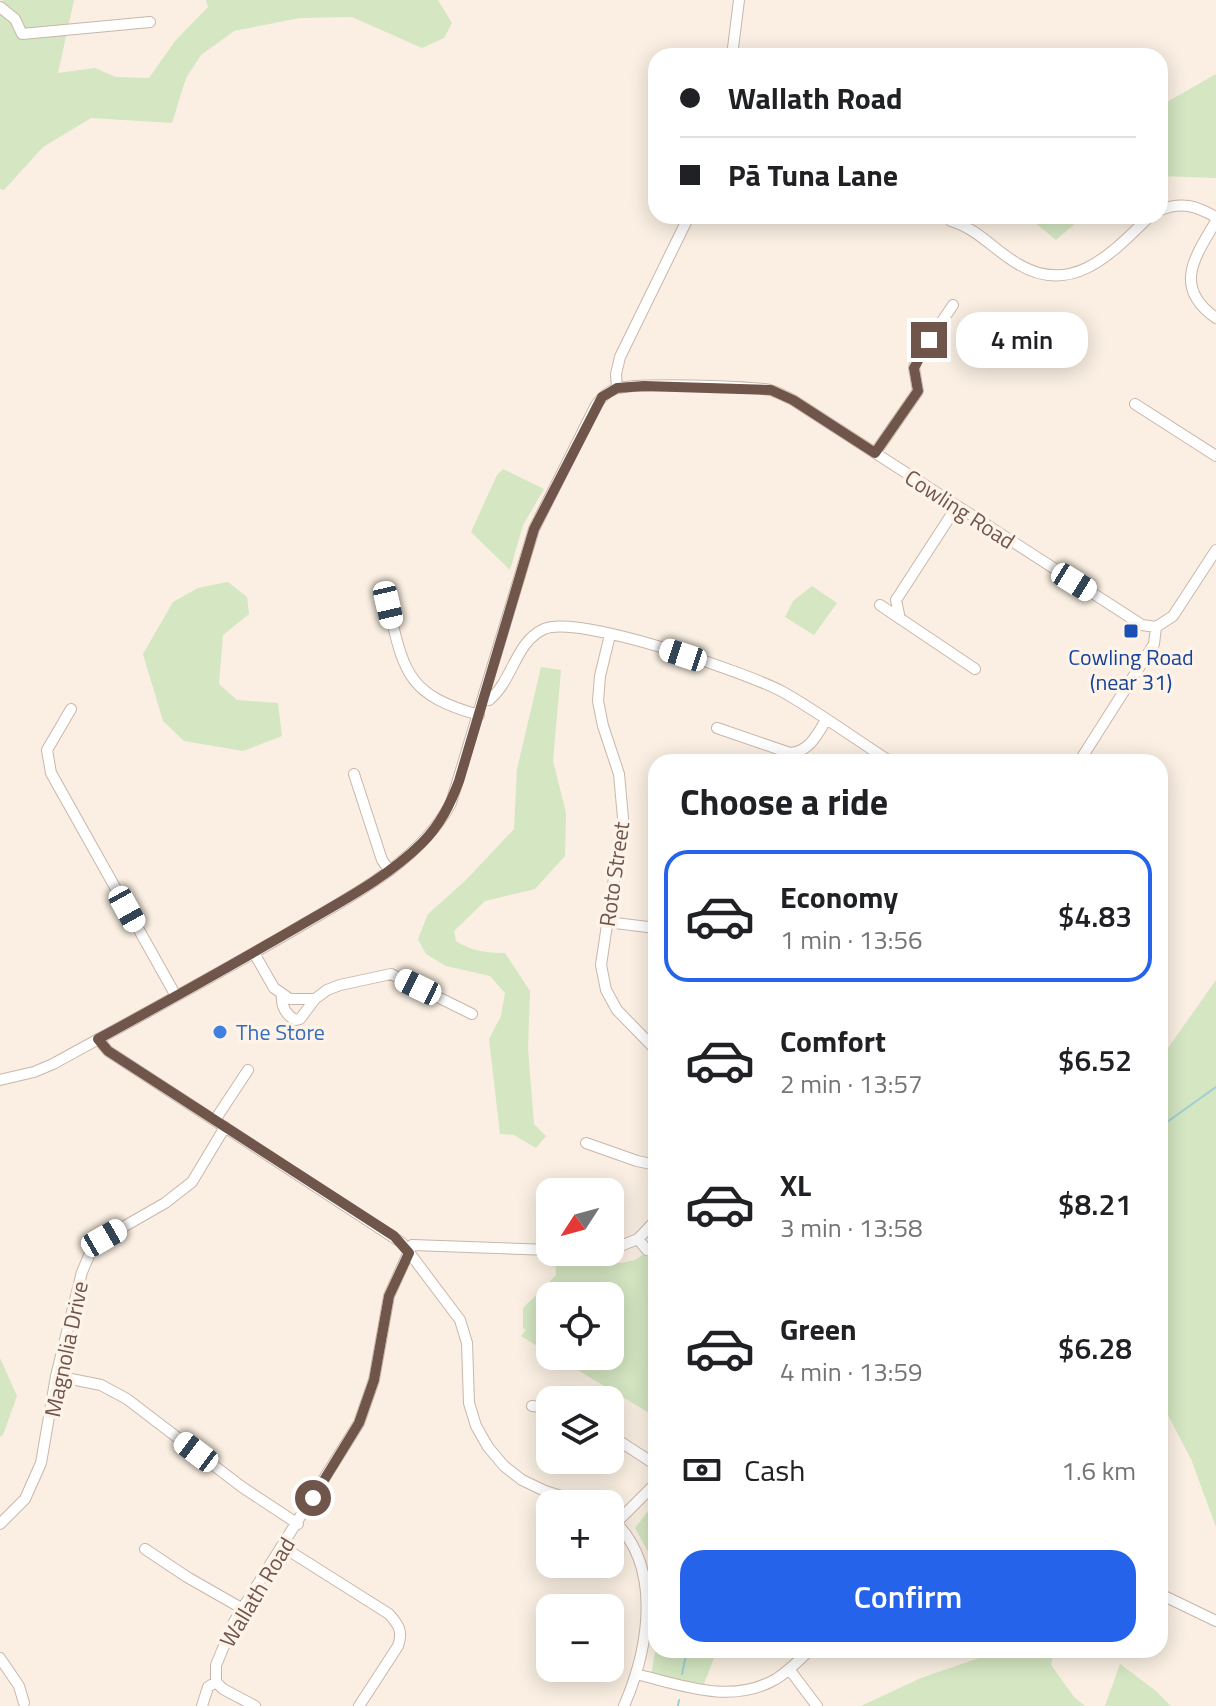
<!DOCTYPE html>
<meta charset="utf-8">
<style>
body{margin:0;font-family:"Titillium Web",sans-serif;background:#f2f2f2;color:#202124;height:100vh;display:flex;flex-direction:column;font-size:30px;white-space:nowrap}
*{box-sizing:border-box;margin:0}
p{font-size:26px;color:#757577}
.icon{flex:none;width:44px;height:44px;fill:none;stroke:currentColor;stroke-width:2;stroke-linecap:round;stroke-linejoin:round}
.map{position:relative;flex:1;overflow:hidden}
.side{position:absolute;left:648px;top:754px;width:520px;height:904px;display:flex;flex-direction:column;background:#fff;border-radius:24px;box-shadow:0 4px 20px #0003}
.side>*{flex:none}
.guide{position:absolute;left:648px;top:48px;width:520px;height:176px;border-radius:24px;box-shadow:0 4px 20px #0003;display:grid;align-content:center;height:176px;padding:0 32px;background:#fff}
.needle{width:52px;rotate:234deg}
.fabs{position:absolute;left:536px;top:1178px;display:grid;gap:16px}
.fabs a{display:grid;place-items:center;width:88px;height:88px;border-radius:16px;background:#fff;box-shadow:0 4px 20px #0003;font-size:40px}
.end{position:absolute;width:36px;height:36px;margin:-18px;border:10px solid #70554b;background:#fff;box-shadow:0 0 0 4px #fff}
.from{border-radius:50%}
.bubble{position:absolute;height:56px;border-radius:24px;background:#fff;box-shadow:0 4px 20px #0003;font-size:26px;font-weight:600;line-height:56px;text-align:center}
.car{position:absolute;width:24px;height:48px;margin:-24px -12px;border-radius:10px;box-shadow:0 0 6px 2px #0007;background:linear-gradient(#fff 24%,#345 0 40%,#fff 0 76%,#345 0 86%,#fff 0)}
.guide b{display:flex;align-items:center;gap:28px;height:76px;font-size:30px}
.guide b+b{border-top:2px solid #e0e0e0}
.guide i{width:20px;height:20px;background:#202124}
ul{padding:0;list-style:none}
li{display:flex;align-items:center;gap:24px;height:132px;margin:0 16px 12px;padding:0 16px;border:4px solid transparent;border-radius:24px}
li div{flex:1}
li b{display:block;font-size:30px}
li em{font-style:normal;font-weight:600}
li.current{border-color:#2563eb}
li>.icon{width:72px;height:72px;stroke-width:1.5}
h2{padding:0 32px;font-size:36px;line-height:96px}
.pay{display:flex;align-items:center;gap:20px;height:88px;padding:0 32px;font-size:30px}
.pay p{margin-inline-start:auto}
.cta{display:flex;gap:16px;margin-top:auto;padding:16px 32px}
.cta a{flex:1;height:92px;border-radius:24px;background:#2563eb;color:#fff;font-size:32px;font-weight:600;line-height:92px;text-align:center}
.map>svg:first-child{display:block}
.green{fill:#d4e6c2}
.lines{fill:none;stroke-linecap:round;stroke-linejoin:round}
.stream{stroke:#9fcfd3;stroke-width:2}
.minor-casing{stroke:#cab6aa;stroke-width:12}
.minor{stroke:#fff;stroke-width:10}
.route{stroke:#70554b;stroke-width:10}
.transit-dot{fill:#1a4fb4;stroke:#fef3e8;stroke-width:3}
.shop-dot{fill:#3f7fe0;stroke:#fef3e8;stroke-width:3}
.labels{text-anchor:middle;stroke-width:7;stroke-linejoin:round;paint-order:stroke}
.street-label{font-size:22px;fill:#70554b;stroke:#fef3e8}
.transit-label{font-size:22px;fill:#164399;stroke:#fef3e8}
.shop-label{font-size:22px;fill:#366cbe;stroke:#fef3e8;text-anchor:start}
</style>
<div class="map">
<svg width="1216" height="1706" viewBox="0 0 1216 1706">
<rect width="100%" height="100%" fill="#faefe2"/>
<path class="green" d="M4,0H74L58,73L95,68L116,77L149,78L175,41L208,7L206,0H438L452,23L444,38L422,48L352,17L300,18L234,31L201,55L186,78L172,123L91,118L43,147L4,190L0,189V2Z
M1216,74V178L1160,176V106Z
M1027,216H1084L1056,240Z
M503,469L544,489L523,525L510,570L471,532L497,475Z
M228,582L247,597L249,614L223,635L219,684L237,700L278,703L282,736L243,751L184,741L163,721L143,654L173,602L198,588Z
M812,586L837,603L814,635L785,617L793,601Z
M541,667L561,670L553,761L566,813L565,856L535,889L485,901L454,931L456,941C471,951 486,953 505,953L530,991L528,1048L534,1124L546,1136L536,1148L514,1135L500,1134L489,1039L501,1016L505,993L490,976L446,966L426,954L418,939L428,914L466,880L514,829L517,769Z
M1216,980V1527L1191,1459L1160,1400V1053L1168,1048Z
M656,1246V1417L554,1356H610V1296H550V1354L521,1336L526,1330L523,1328V1308L556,1275L555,1258L621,1263L635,1260Z
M0,1358L17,1396L3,1435L0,1437Z
M656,1501V1566L635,1528Z
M656,1646V1650H717L701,1692L651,1676Z
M991,1650H1054L1051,1665L1074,1697L1085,1706H861L921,1678L985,1656Z
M1120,1664L1156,1691L1171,1706H1105Z"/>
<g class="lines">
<path class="stream" d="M1160,1127L1216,1087
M682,1674L687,1650
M678,1706L679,1700"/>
<g class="minor-casing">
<path id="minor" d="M0,7L15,19L22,34L150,22
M732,56L739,0
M1160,210C1182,201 1196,206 1216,217
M951,221C978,229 994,250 1018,264C1073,297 1113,252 1150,216
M1216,221C1195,257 1172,287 1216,318
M617,388L616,374L620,357L689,216
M1135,404L1216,456
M875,453L918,391L914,368L917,358L953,305
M388,605C404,671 406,695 479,715
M880,605L975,669
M900,619L896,600L957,506
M610,635L600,676L598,701L603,726L619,774L623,818L601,965L606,990L617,1010L656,1050
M484,698L489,700C513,681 515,642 544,629C578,614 748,673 783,692C820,713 855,739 891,762
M71,709L47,750L51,773L176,996
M717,728L790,753C809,752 817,735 826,720
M1079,762L1154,644L1156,627
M354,774L382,860L389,870
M607,922L656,928
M254,953L274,988L290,999H315L327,990L340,985L391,974L472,1014
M282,995C281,1006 285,1014 295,1020L300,1019L315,999
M98,1039L108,1051L402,1243L460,1320L467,1343L469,1403L476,1426L488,1447L504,1466L522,1480L545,1491L587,1504
M0,1080L34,1072L53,1064C133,1020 213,977 292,931C349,897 418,864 451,803L534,529L596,405C601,398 607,392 615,389C633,382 748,386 770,390C777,392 785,396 793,400L1142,625L1156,627L1173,616L1216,550
M215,1120L248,1070
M586,1143L637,1161L656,1165
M638,1239L647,1250L656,1252
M610,1250L638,1239L656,1220
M56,1376L101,1385L127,1399L242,1487L298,1524
M532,1406L550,1408
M610,1435L656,1465
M610,1517C664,1564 649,1648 624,1706
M616,1523L656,1483
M0,1524L25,1499L41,1463L56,1376L82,1272L91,1251L104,1238L165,1203L192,1182L225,1127
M283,1547L389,1614C399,1625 403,1632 398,1646L359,1706
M145,1549L187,1577L243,1609
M1160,1594L1216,1621
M0,1658L19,1686L24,1703
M789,1669L817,1706
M636,1674C681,1685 731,1705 776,1679C789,1671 799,1660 810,1650
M216,1682L223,1689L255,1706
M202,1706L208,1687L216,1682V1665L234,1622L359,1423L374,1380L389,1296L412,1245L550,1250"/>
</g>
<use href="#minor" class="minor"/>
</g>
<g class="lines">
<path class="route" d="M313,1498L359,1423L374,1380L389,1296L409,1253L394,1236L108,1051L98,1039C166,1002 234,964 301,925C342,901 388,877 422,843C440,825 450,805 459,781L534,529L602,397L617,388L644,386L771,390L793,400L875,453L918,391L914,368L929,340"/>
</g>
<rect class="transit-dot" x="1123" y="623" width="16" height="16" rx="4"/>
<circle class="shop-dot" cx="220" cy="1032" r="8"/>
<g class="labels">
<g class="street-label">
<text transform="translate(960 509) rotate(33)" y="8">Cowling Road</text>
<text transform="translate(614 874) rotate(-82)" y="8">Roto Street</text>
<text transform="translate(66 1349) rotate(-78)" y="8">Magnolia Drive</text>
<text transform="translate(257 1592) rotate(-59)" y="8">Wallath Road</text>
</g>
<g class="transit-label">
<text x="1131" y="665">Cowling Road<tspan x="1131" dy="25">(near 31)</tspan></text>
</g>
<g class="shop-label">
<text x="236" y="1040">The Store</text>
</g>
</g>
</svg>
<div class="fabs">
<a><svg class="needle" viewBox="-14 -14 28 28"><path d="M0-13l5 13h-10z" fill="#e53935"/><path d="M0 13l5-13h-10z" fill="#757577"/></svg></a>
<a><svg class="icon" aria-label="locate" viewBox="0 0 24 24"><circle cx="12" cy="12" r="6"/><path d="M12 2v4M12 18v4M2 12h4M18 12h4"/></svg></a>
<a><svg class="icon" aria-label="layers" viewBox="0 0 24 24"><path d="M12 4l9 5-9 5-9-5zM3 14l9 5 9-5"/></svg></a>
<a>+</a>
<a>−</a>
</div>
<i class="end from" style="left:313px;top:1498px"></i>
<i class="end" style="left:929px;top:340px"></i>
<div class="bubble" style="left:956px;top:312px;width:132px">4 min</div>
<i class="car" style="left:1074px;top:582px;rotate:122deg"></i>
<i class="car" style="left:388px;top:605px;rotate:167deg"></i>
<i class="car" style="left:683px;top:655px;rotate:288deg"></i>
<i class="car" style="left:127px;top:909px;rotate:151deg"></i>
<i class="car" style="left:418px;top:987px;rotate:296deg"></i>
<i class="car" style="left:104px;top:1238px;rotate:60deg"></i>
<i class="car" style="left:196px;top:1452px;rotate:307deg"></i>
<div class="guide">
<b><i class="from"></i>Wallath Road</b>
<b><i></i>Pā Tuna Lane</b>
</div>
<section class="side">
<h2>Choose a ride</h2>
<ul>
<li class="current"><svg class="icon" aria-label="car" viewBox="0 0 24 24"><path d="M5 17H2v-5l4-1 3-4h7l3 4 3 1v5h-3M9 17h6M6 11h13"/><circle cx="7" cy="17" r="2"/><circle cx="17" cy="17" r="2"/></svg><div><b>Economy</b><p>1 min · 13:56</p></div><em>$4.83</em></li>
<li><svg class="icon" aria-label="car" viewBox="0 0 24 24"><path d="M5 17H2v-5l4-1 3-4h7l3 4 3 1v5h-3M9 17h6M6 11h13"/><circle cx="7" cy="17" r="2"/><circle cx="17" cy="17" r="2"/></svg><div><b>Comfort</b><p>2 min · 13:57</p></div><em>$6.52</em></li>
<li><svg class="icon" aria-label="car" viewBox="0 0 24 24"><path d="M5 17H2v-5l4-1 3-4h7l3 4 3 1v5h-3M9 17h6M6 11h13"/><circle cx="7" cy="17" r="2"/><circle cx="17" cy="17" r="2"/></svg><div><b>XL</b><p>3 min · 13:58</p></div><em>$8.21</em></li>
<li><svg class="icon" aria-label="car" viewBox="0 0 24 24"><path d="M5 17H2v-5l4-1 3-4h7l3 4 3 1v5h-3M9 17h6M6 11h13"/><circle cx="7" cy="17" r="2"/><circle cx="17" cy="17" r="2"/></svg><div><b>Green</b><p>4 min · 13:59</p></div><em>$6.28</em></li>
</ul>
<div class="pay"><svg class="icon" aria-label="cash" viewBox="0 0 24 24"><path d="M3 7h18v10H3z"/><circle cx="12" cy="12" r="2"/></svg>Cash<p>1.6 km</p></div>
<div class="cta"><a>Confirm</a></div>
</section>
</div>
